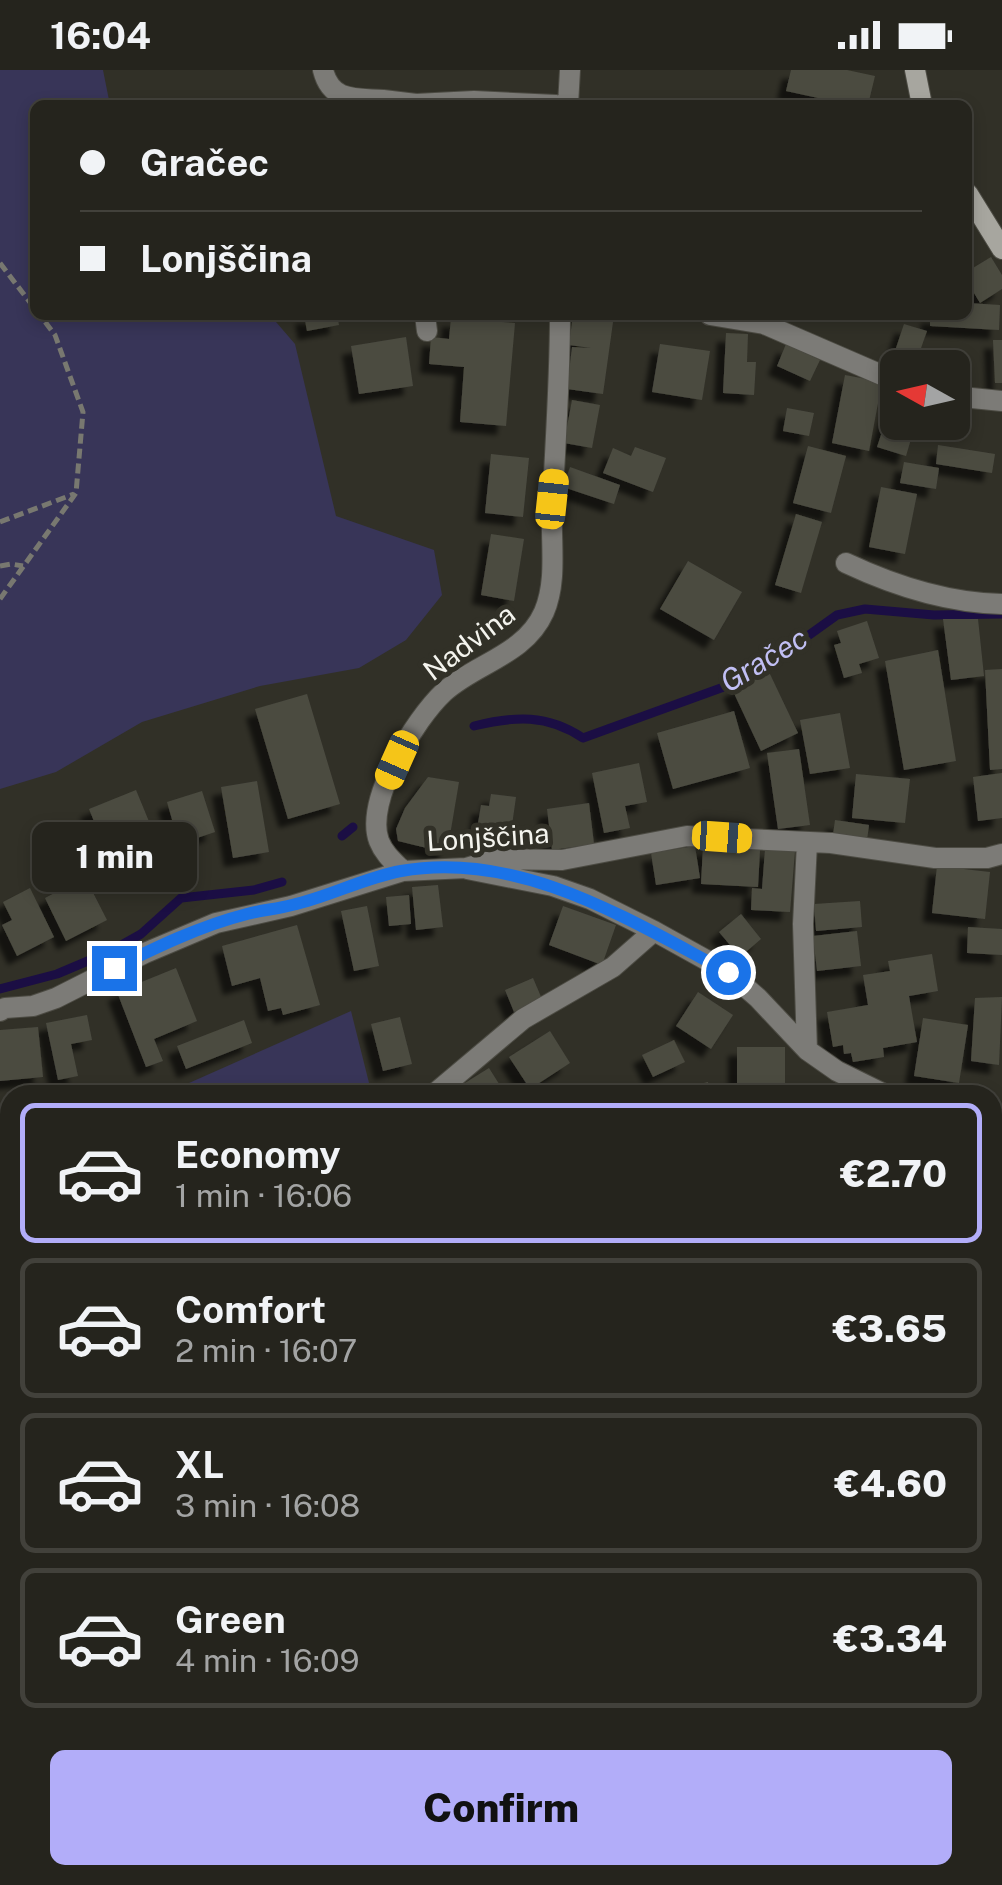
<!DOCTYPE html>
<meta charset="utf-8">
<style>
body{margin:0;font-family:"Public Sans",sans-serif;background:#2d2c26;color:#f1f3f6;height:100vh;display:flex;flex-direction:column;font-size:38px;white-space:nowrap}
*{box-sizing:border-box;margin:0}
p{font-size:32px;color:#a3a4a4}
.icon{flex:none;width:55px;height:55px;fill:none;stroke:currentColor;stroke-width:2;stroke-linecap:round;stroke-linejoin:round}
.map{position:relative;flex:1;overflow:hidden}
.details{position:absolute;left:0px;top:1015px;width:1002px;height:800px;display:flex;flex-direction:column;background:#25241d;border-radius:30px 30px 0 0;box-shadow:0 5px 15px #0003,0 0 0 2px #42413b}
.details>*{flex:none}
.top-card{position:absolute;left:30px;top:30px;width:942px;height:220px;border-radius:15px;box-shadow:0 5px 15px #0003,0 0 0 2px #42413b;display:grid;align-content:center;height:220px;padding:0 50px;background:#25241d}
.needle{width:65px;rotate:278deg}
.buttons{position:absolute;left:880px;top:280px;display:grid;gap:20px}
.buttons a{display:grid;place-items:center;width:90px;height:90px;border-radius:15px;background:#25241d;box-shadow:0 5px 15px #0003,0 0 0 2px #42413b;font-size:50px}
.end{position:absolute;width:45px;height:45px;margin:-22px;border:12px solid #1a73e8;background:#fff;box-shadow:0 0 0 5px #fff}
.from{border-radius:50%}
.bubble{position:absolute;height:70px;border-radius:15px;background:#25241d;box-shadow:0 5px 15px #0003,0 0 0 2px #42413b;font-size:32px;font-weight:800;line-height:70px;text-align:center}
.car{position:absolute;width:30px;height:60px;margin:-30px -15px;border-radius:12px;box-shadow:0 0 8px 2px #0007;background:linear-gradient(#f5c518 24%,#345 0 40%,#f5c518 0 76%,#345 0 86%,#f5c518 0)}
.top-card b{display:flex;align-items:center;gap:35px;height:95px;font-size:38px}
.top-card b+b{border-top:2px solid #42413b}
.top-card i{width:25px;height:25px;background:#f1f3f6}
ul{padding:18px 0 0;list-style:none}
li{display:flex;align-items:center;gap:30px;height:140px;margin:0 20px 15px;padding:0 30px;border:5px solid #42413b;border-radius:15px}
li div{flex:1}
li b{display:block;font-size:38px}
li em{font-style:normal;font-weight:800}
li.on{border-color:#b2adf9}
li>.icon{width:90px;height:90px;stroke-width:1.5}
.primary-button{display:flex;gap:20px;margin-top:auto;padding:20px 50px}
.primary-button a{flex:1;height:115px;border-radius:15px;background:#b2adf9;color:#111;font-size:40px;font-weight:800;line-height:115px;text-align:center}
.status{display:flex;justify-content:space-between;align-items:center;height:70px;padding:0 50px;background:#25241d;direction:ltr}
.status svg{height:28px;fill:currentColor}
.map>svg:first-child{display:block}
.green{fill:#383558}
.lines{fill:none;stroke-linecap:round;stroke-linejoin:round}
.stream{stroke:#1b0e44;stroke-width:9}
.building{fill:#4b4b41;filter:url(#shadow)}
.street-casing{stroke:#4c4b43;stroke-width:22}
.secondary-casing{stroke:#4c4b43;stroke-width:22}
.path{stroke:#787870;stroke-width:5;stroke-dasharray:10 5;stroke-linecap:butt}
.street{stroke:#7c7b77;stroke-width:20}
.secondary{stroke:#a7a69f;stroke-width:20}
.route{stroke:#1a73e8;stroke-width:12}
.labels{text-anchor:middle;stroke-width:10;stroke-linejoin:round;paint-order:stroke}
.street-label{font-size:28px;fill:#f4f4ee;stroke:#313027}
.water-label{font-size:30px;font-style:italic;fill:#c1bff4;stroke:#313027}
</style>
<div class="status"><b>16:04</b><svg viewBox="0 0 49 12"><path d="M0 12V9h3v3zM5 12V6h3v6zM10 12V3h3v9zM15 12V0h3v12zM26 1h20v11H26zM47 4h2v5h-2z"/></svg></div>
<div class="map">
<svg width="1002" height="1815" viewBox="0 0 1002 1815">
<defs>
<filter id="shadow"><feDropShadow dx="-9" dy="9" stdDeviation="2.5" flood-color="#0009"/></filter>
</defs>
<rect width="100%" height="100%" fill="#313027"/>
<path class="green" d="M0,0H103L110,35H35V245H270L295,274L336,446L434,480L442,525L406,570L359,598L260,616L142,652L56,702L0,719Z
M351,941L372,1025H162Z
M0,1063L10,1078V1805H492L489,1815H0Z"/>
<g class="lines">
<path class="stream" d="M474,656C515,646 547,644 583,668L732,614L770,593L837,545L865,539L934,545L1002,544
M342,766L353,757
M0,919L57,904L109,882L141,864L181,828L254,820L282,812
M992,1514H1002
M655,1815L657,1805"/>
</g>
<path class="building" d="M791,0H847L875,6L868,35H850L786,21Z
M991,187L1002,205V219L980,233L968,213V201Z
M968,233L1000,235L999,260L930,256V245H968Z
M304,245H337L339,255L307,261Z
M573,245H614L603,324L567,319L572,277L591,278L569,275Z
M451,248L515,253L506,356L460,352L464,297L429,294L431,267L449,269Z
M904,254L927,261L914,298L891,293Z
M726,263L748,264L747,292H756L754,325L723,323Z
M406,267L413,316L359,324L351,276Z
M993,270H1002V313H995Z
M660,274L710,281L702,330L652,322Z
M786,274L820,290L810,311L777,296Z
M845,305L882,312L869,381L832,373Z
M898,313V352H916L906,386L877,377Z
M572,330L600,335L592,378L564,373Z
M787,338L814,343L809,366L783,361Z
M938,375L995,384L992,403L936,394Z
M808,376L846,386L831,443L793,433Z
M635,377L666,388L653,422L603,403L613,378L631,386Z
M491,384L529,388L523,447L485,443Z
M904,392L939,398L936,419L900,413Z
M570,397L620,415L614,434L563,417Z
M881,417L917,424L905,484L869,477Z
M796,444L822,452L801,523L775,515Z
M491,464L524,469L514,531L481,525Z
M688,491L742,522L714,570L660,539Z
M943,549H978L984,606L951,610Z
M867,551L879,588L859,594L862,603L844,608L834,575L841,573L837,561Z
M938,580L956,691L904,700L885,591Z
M1002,599V699L990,700L985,600Z
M769,602L798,663L761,681L732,619Z
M307,624L340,734L288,749L255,639Z
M734,641L750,698L673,719L657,663Z
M840,643L850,698L810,704L800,650Z
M799,679L810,755L778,759L767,683Z
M639,693L647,732L625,736L630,758L604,763L592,703Z
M1002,703V748L978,751L973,707Z
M856,704L910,709L905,753L852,748Z
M428,707L459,712L447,783L398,771L396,759L405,738Z
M257,711L269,782L233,788L221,717Z
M136,720L162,783L115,803L89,739Z
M202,721L215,762L179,774L167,732Z
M491,724L516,727L508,783L483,780L484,766L476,765L481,735L489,736Z
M589,733L594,774L552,780L547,739Z
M835,750L869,755L867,770L833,765Z
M695,776L700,808L656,815L651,783Z
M703,776L760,780L758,817L701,814Z
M765,779L795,781L790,842L751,840L752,818L762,819Z
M937,796L990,802L985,849L932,843Z
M85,807L107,850L66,871L45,828Z
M438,815L443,857L416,860L412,817Z
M30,818L54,867L17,886L2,855L12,850L3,832Z
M409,825L411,854L389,856L386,827Z
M860,831L862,857L816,861L814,834Z
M367,836L379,896L354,901L341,841Z
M563,836L616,855L602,895L549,875Z
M741,844L761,869L740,887L719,862Z
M297,855L320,935L283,945L281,938L268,941L260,908L232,916L222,876Z
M968,857L1002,859V885L967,883Z
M857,861L861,896L817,901L813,866Z
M932,884L938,921L909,926L917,972L883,978L884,987L853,992L851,983L844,984L843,975L833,977L827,942L868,935L863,905L890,901L888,891Z
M176,898L197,951L154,969L163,991L146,997L117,922Z
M533,908L542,929L514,942L505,920Z
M698,922L733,945L711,979L676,956Z
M1002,927L999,995L971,991L975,928Z
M87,945L92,970L71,974L78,1006L58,1010L46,953Z
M400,947L412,994L383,1001L371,954Z
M923,948L968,955L959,1013L914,1006Z
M244,950L252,973L186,999L177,976Z
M38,957L43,1007L0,1011V960Z
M550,961L570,993L530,1019L509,987Z
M674,970L685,992L653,1007L642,985Z
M737,977H785V1025H737Z
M489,998L506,1025H455L452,1021Z
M708,1012L710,1025H684L682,1018Z
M992,1163L1002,1164V1215L992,1214Z
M992,1549H1002V1603L992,1605Z
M559,1805H609L608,1815H558Z
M729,1805H781L778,1815H726Z"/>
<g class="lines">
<g class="street-casing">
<path id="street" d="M323,0C331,32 355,28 383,30
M384,35L383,30L416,34L474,31L556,35
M568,35L570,0
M425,245L427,261
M710,245L764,254L898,312
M952,326L1002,331
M846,493C895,516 947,533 1002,534
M467,799L553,816L590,829L654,861L728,902L758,928L807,980L837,1001L886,1025
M403,801C394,792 384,784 379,771C364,731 415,649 444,622C476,593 525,585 544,542C557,512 551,476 552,444C555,377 560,312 560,245
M0,941L5,938L33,936L56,928L145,883L216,853L291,836L403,801L466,798L496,789L562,790L687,766L831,773L935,788H987L1002,784
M807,980L803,854L807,773
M433,1025L523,949L613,897L654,861
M992,1054L1002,1055
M992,1535L1002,1536
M669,1815L671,1805"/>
</g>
<g class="secondary-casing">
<path id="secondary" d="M915,0L922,35
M968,124L1002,179"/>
</g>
<path class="path" d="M0,193L35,239
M0,452L74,424
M0,496L11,494L23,496
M0,529L76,423L83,342L55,265L40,245
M0,1340L10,1333
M0,1537L10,1539"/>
<use href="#street" class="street"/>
<use href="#secondary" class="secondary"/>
</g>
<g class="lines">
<path class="route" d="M114,898C157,877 200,856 247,844C262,840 277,839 292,835C329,827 363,808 401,801C520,780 629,850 728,902"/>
</g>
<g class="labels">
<g class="street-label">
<text transform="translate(469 572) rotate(-37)" y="10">Nadvina</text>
<text transform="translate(488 767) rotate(-4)" y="10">Lonjščina</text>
</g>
<g class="water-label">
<text transform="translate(764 590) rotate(-31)" y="10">Gračec</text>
</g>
</g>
</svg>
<div class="buttons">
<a><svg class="needle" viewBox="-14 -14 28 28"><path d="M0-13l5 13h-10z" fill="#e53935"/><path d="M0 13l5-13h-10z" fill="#a3a4a4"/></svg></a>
</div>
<i class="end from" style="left:728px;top:902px"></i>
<i class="end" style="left:114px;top:898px"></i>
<div class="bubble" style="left:32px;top:752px;width:165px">1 min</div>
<i class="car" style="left:552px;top:429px;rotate:6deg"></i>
<i class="car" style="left:397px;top:690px;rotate:204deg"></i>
<i class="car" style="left:722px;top:767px;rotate:94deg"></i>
<div class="top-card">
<b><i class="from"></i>Gračec</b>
<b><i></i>Lonjščina</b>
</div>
<section class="details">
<ul>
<li class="on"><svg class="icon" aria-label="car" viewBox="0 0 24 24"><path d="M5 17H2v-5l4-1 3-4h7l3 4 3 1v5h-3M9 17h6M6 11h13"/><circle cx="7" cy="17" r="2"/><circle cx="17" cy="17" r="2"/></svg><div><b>Economy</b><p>1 min · 16:06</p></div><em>€2.70</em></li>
<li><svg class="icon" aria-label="car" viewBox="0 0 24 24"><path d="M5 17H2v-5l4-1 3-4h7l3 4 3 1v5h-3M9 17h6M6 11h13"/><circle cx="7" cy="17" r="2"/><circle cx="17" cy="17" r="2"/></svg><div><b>Comfort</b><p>2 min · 16:07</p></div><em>€3.65</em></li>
<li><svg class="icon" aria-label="car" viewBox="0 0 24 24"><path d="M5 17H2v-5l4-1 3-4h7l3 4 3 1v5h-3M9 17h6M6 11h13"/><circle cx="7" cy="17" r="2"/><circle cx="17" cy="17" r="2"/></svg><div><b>XL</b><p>3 min · 16:08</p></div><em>€4.60</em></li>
<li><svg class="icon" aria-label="car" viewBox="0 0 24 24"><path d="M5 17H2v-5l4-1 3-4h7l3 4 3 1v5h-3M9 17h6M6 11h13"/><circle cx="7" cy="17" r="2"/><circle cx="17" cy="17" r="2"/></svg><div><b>Green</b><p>4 min · 16:09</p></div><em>€3.34</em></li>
</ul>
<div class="primary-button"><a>Confirm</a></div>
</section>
</div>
